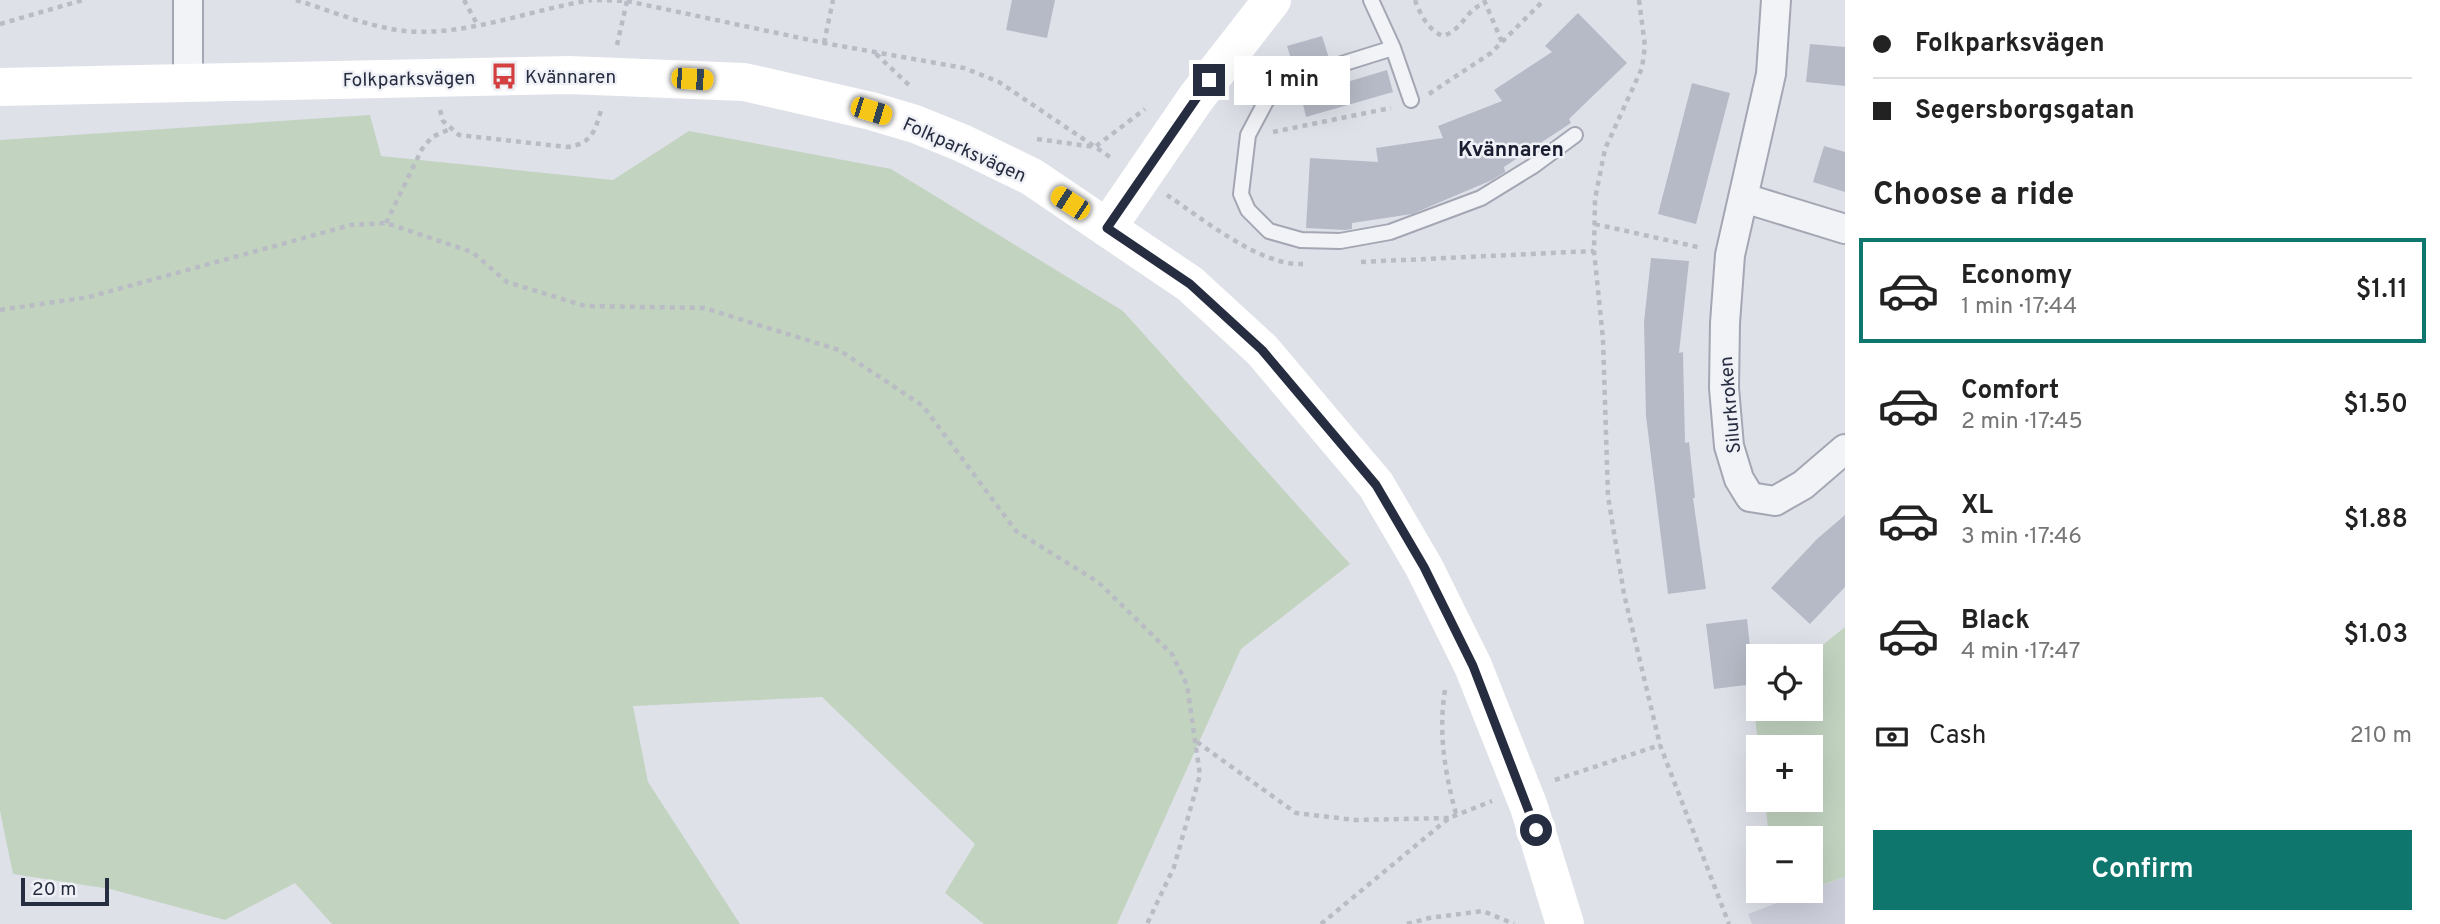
<!DOCTYPE html>
<meta charset="utf-8">
<style>
body{margin:0;font-family:Overpass,sans-serif;background:#f2f2f2;color:#222;height:100vh;display:flex;flex-direction:column;font-size:26px;white-space:nowrap}
*{box-sizing:border-box;margin:0}
p{font-size:23px;color:#767676}
.icon{flex:none;width:38px;height:38px;fill:none;stroke:currentColor;stroke-width:2;stroke-linecap:round;stroke-linejoin:round}
.map{position:relative;flex:1;overflow:hidden}
.sheet{display:flex;flex-direction:column;background:#fff;width:595px}
.sheet>*{flex:none}
.hud{display:grid;align-content:center;height:154px;padding:0 28px;background:#fff}
.controls{position:absolute;left:1746px;top:644px;display:grid;gap:14px}
.controls a{display:grid;place-items:center;width:77px;height:77px;border-radius:0px;background:#fff;box-shadow:0 7px 28px #0002;font-size:35px}
.scale{position:absolute;left:21px;bottom:18px;width:88px;box-sizing:border-box;padding-left:7px;border:4px solid #272d41;border-top:0;font-size:19px;line-height:24px;white-space:nowrap;color:#272d41;-webkit-text-stroke:5px #eff1f6;paint-order:stroke}
.end{position:absolute;width:32px;height:32px;margin:-16px;border:9px solid #272d41;background:#fff;box-shadow:0 0 0 4px #fff}
.from{border-radius:50%}
.bubble{position:absolute;height:49px;border-radius:0px;background:#fff;box-shadow:0 7px 28px #0002;font-size:23px;font-weight:600;line-height:49px;text-align:center}
.car{position:absolute;width:21px;height:42px;margin:-21px -10px;border-radius:9px;box-shadow:0 0 5px 2px #0007;background:linear-gradient(#f5c518 24%,#345 0 40%,#f5c518 0 76%,#345 0 86%,#f5c518 0)}
.hud b{display:flex;align-items:center;gap:24px;height:66px;font-size:26px}
.hud b+b{border-top:2px solid #e0e0e0}
.hud i{width:18px;height:18px;background:#222}
ul{padding:0;list-style:none}
li{display:flex;align-items:center;gap:21px;height:105px;margin:0 14px 10px;padding:0 14px;border:4px solid transparent;border-radius:0px}
li div{flex:1}
li b{display:block;font-size:26px}
li em{font-style:normal;font-weight:600}
li.active{border-color:#0f766e}
li>.icon{width:63px;height:63px;stroke-width:1.5}
h2{padding:0 28px;font-size:32px;line-height:84px}
.pay{display:flex;align-items:center;gap:18px;height:77px;padding:0 28px;font-size:26px}
.pay p{margin-inline-start:auto}
.primary-button{display:flex;gap:14px;margin-top:auto;padding:14px 28px}
.primary-button a{flex:1;height:80px;border-radius:0px;background:#0f766e;color:#fff;font-size:28px;font-weight:600;line-height:80px;text-align:center}
main{display:flex;flex:1;min-height:0}
.map>svg:first-child{display:block}
.built{fill:#cdd0db}
.green{fill:#c2d3c0}
.building{fill:#b6bac6}
.lines{fill:none;stroke-linecap:round;stroke-linejoin:round}
.lane-casing{stroke:#a4a7b3;stroke-width:18}
.street-casing{stroke:#a4a7b3;stroke-width:32}
.path{stroke:#b9bcc4;stroke-width:4.5;stroke-dasharray:5 5;stroke-linecap:butt}
.lane{stroke:#f2f3f7;stroke-width:14}
.street{stroke:#f2f3f7;stroke-width:28}
.secondary{stroke:#fff;stroke-width:38}
.route{stroke:#272d41;stroke-width:9}
.labels{text-anchor:middle;stroke-width:5;stroke-linejoin:round;paint-order:stroke}
.poi-label{font-size:19px;fill:#272d41;stroke:#eff1f6;text-anchor:start}
.street-label{font-size:19px;fill:#272d41;stroke:#eff1f6}
.neighbourhood-label{font-size:21px;font-weight:bold;fill:#1a1e31;stroke:#eff1f6}
</style>
<main>
<div class="map">
<svg width="1845" height="924" viewBox="0 0 1845 924">
<rect width="100%" height="100%" fill="#dfe1e9"/>
<path class="built" d="M1845,877V924H1752L1748,914Z"/>
<path class="green" d="M370,115L381,156L613,180L689,131L891,169L1123,311L1350,564L1241,649L1117,924H984L945,893L975,844L822,697L633,706L648,782L740,924H332L295,883L225,920L110,889L13,874L0,811V140Z
M1845,627V877L1811,889V838H1769L1765,800H1811V747H1759V750L1753,703L1759,698V709H1811L1809,656Z"/>
<path class="building" d="M1012,0H1055L1047,38L1006,30Z
M1578,13L1627,63L1569,119L1571,123L1504,167L1505,172L1492,180L1431,206L1412,214L1352,223V229L1345,230L1306,228L1310,158L1378,162L1376,148L1443,138L1438,126L1502,101L1494,90L1552,52L1545,46Z
M1322,36L1329,58L1294,69L1287,46Z
M1810,44L1845,47V86L1806,82Z
M1387,70L1393,92L1306,117L1299,87L1334,76L1337,85Z
M1692,83L1730,93L1696,224L1658,214Z
M1824,146L1845,152V192L1813,182Z
M1651,258L1689,261L1679,353L1683,352L1685,443L1689,442L1695,498H1693L1706,589L1668,594L1646,416L1644,322Z
M1845,515V587L1810,624L1771,588L1817,539Z
M1747,619L1754,684L1714,689L1706,624Z"/>
<g class="lines">
<g class="lane-casing">
<path id="lane" d="M1371,0L1393,48L1287,81L1266,101L1248,135L1241,194L1248,210L1269,231L1301,240L1340,241L1390,232L1481,198L1533,166L1575,135
M1393,48L1411,100"/>
</g>
<g class="street-casing">
<path id="street" d="M188,0V82
M1776,0L1771,74L1730,255L1725,323L1724,388L1729,446L1739,479L1750,497L1775,501L1803,485L1845,449
M1744,198L1845,229"/>
</g>
<path class="path" d="M296,0C332,11 368,27 405,31C464,37 533,9 592,0
M464,0L477,24
M597,0L627,1L824,43L964,68L999,82L1113,159
M1415,0C1420,14 1428,30 1443,36C1464,29 1468,6 1485,4
M1484,0L1502,42
M1639,0L1645,46L1642,68L1605,149L1595,199L1594,251L1603,339L1608,496L1624,594L1660,745L1729,924
M0,24L83,0
M824,43L833,0
M617,45L627,1
M876,54L910,86
M1429,94L1491,53L1544,0
M440,110L443,121L459,135L567,147C591,144 595,132 601,110
M1273,132L1391,108
M1037,139L1095,147L1145,109
M1167,195C1203,219 1260,266 1303,264
M386,223L422,149L432,137L450,129
M1595,224L1702,248
M1361,262L1594,251
M0,310L89,297L351,225L386,223L472,252L507,282L585,306L704,308L839,350L923,406L1016,531L1098,582L1172,654L1187,685L1200,775L1174,867L1147,924
M1445,690C1438,733 1445,773 1456,814
M1197,742L1296,813L1355,820L1449,818
M1555,780L1660,745
M1321,924L1449,818L1492,801
M1407,924L1429,918L1483,911L1514,924"/>
<use href="#lane" class="lane"/>
<use href="#street" class="street"/>
<path class="secondary" d="M0,87L569,75L744,82L871,111L915,124L962,143L1032,177L1190,284L1262,350L1376,485L1424,567L1473,666L1529,807L1565,924
M1107,228L1196,98L1272,0"/>
</g>
<g class="lines">
<path class="route" d="M1209,80L1107,228L1190,284L1262,350L1376,485L1424,567L1473,666L1536,830"/>
</g>
<defs>
<g id="bus-bare" transform="scale(2.1)"><path d="M-5-6H5V4H4V6H2V4H-2V6H-4V4H-5ZM-3.5-4V0h7V-4ZM-3.5 1.2v1.5H-2V1.2ZM2 1.2v1.5H3.5V1.2Z" fill="#d3403f" stroke="#eff1f6" stroke-width="2.5" paint-order="stroke"/></g>
</defs>
<g fill-rule="evenodd">
<use href="#bus-bare" x="504" y="76"/>
</g>
<g class="labels">
<g class="poi-label">
<text x="525" y="83">Kvännaren</text>
</g>
<g class="street-label">
<text transform="translate(409 78) rotate(-1)" y="7">Folkparksvägen</text>
<text transform="translate(965 149) rotate(24)" y="7">Folkparksvägen</text>
<text transform="translate(1729 405) rotate(-95)" y="7">Silurkroken</text>
</g>
<g class="neighbourhood-label">
<text x="1511" y="156">Kvännaren</text>
</g>
</g>
</svg>
<div class="controls">
<a><svg class="icon" aria-label="locate" viewBox="0 0 24 24"><circle cx="12" cy="12" r="6"/><path d="M12 2v4M12 18v4M2 12h4M18 12h4"/></svg></a>
<a>+</a>
<a>−</a>
</div>
<div class="scale">20 m</div>
<i class="end from" style="left:1536px;top:830px"></i>
<i class="end" style="left:1209px;top:80px"></i>
<div class="bubble" style="left:1234px;top:56px;width:116px">1 min</div>
<i class="car" style="left:692px;top:79px;rotate:94deg"></i>
<i class="car" style="left:871px;top:111px;rotate:107deg"></i>
<i class="car" style="left:1070px;top:203px;rotate:303deg"></i>
</div>
<section class="sheet">
<div class="hud">
<b><i class="from"></i>Folkparksvägen</b>
<b><i></i>Segersborgsgatan</b>
</div>
<h2>Choose a ride</h2>
<ul>
<li class="active"><svg class="icon" aria-label="car" viewBox="0 0 24 24"><path d="M5 17H2v-5l4-1 3-4h7l3 4 3 1v5h-3M9 17h6M6 11h13"/><circle cx="7" cy="17" r="2"/><circle cx="17" cy="17" r="2"/></svg><div><b>Economy</b><p>1 min · 17:44</p></div><em>$1.11</em></li>
<li><svg class="icon" aria-label="car" viewBox="0 0 24 24"><path d="M5 17H2v-5l4-1 3-4h7l3 4 3 1v5h-3M9 17h6M6 11h13"/><circle cx="7" cy="17" r="2"/><circle cx="17" cy="17" r="2"/></svg><div><b>Comfort</b><p>2 min · 17:45</p></div><em>$1.50</em></li>
<li><svg class="icon" aria-label="car" viewBox="0 0 24 24"><path d="M5 17H2v-5l4-1 3-4h7l3 4 3 1v5h-3M9 17h6M6 11h13"/><circle cx="7" cy="17" r="2"/><circle cx="17" cy="17" r="2"/></svg><div><b>XL</b><p>3 min · 17:46</p></div><em>$1.88</em></li>
<li><svg class="icon" aria-label="car" viewBox="0 0 24 24"><path d="M5 17H2v-5l4-1 3-4h7l3 4 3 1v5h-3M9 17h6M6 11h13"/><circle cx="7" cy="17" r="2"/><circle cx="17" cy="17" r="2"/></svg><div><b>Black</b><p>4 min · 17:47</p></div><em>$1.03</em></li>
</ul>
<div class="pay"><svg class="icon" aria-label="cash" viewBox="0 0 24 24"><path d="M3 7h18v10H3z"/><circle cx="12" cy="12" r="2"/></svg>Cash<p>210 m</p></div>
<div class="primary-button"><a>Confirm</a></div>
</section>
</main>
